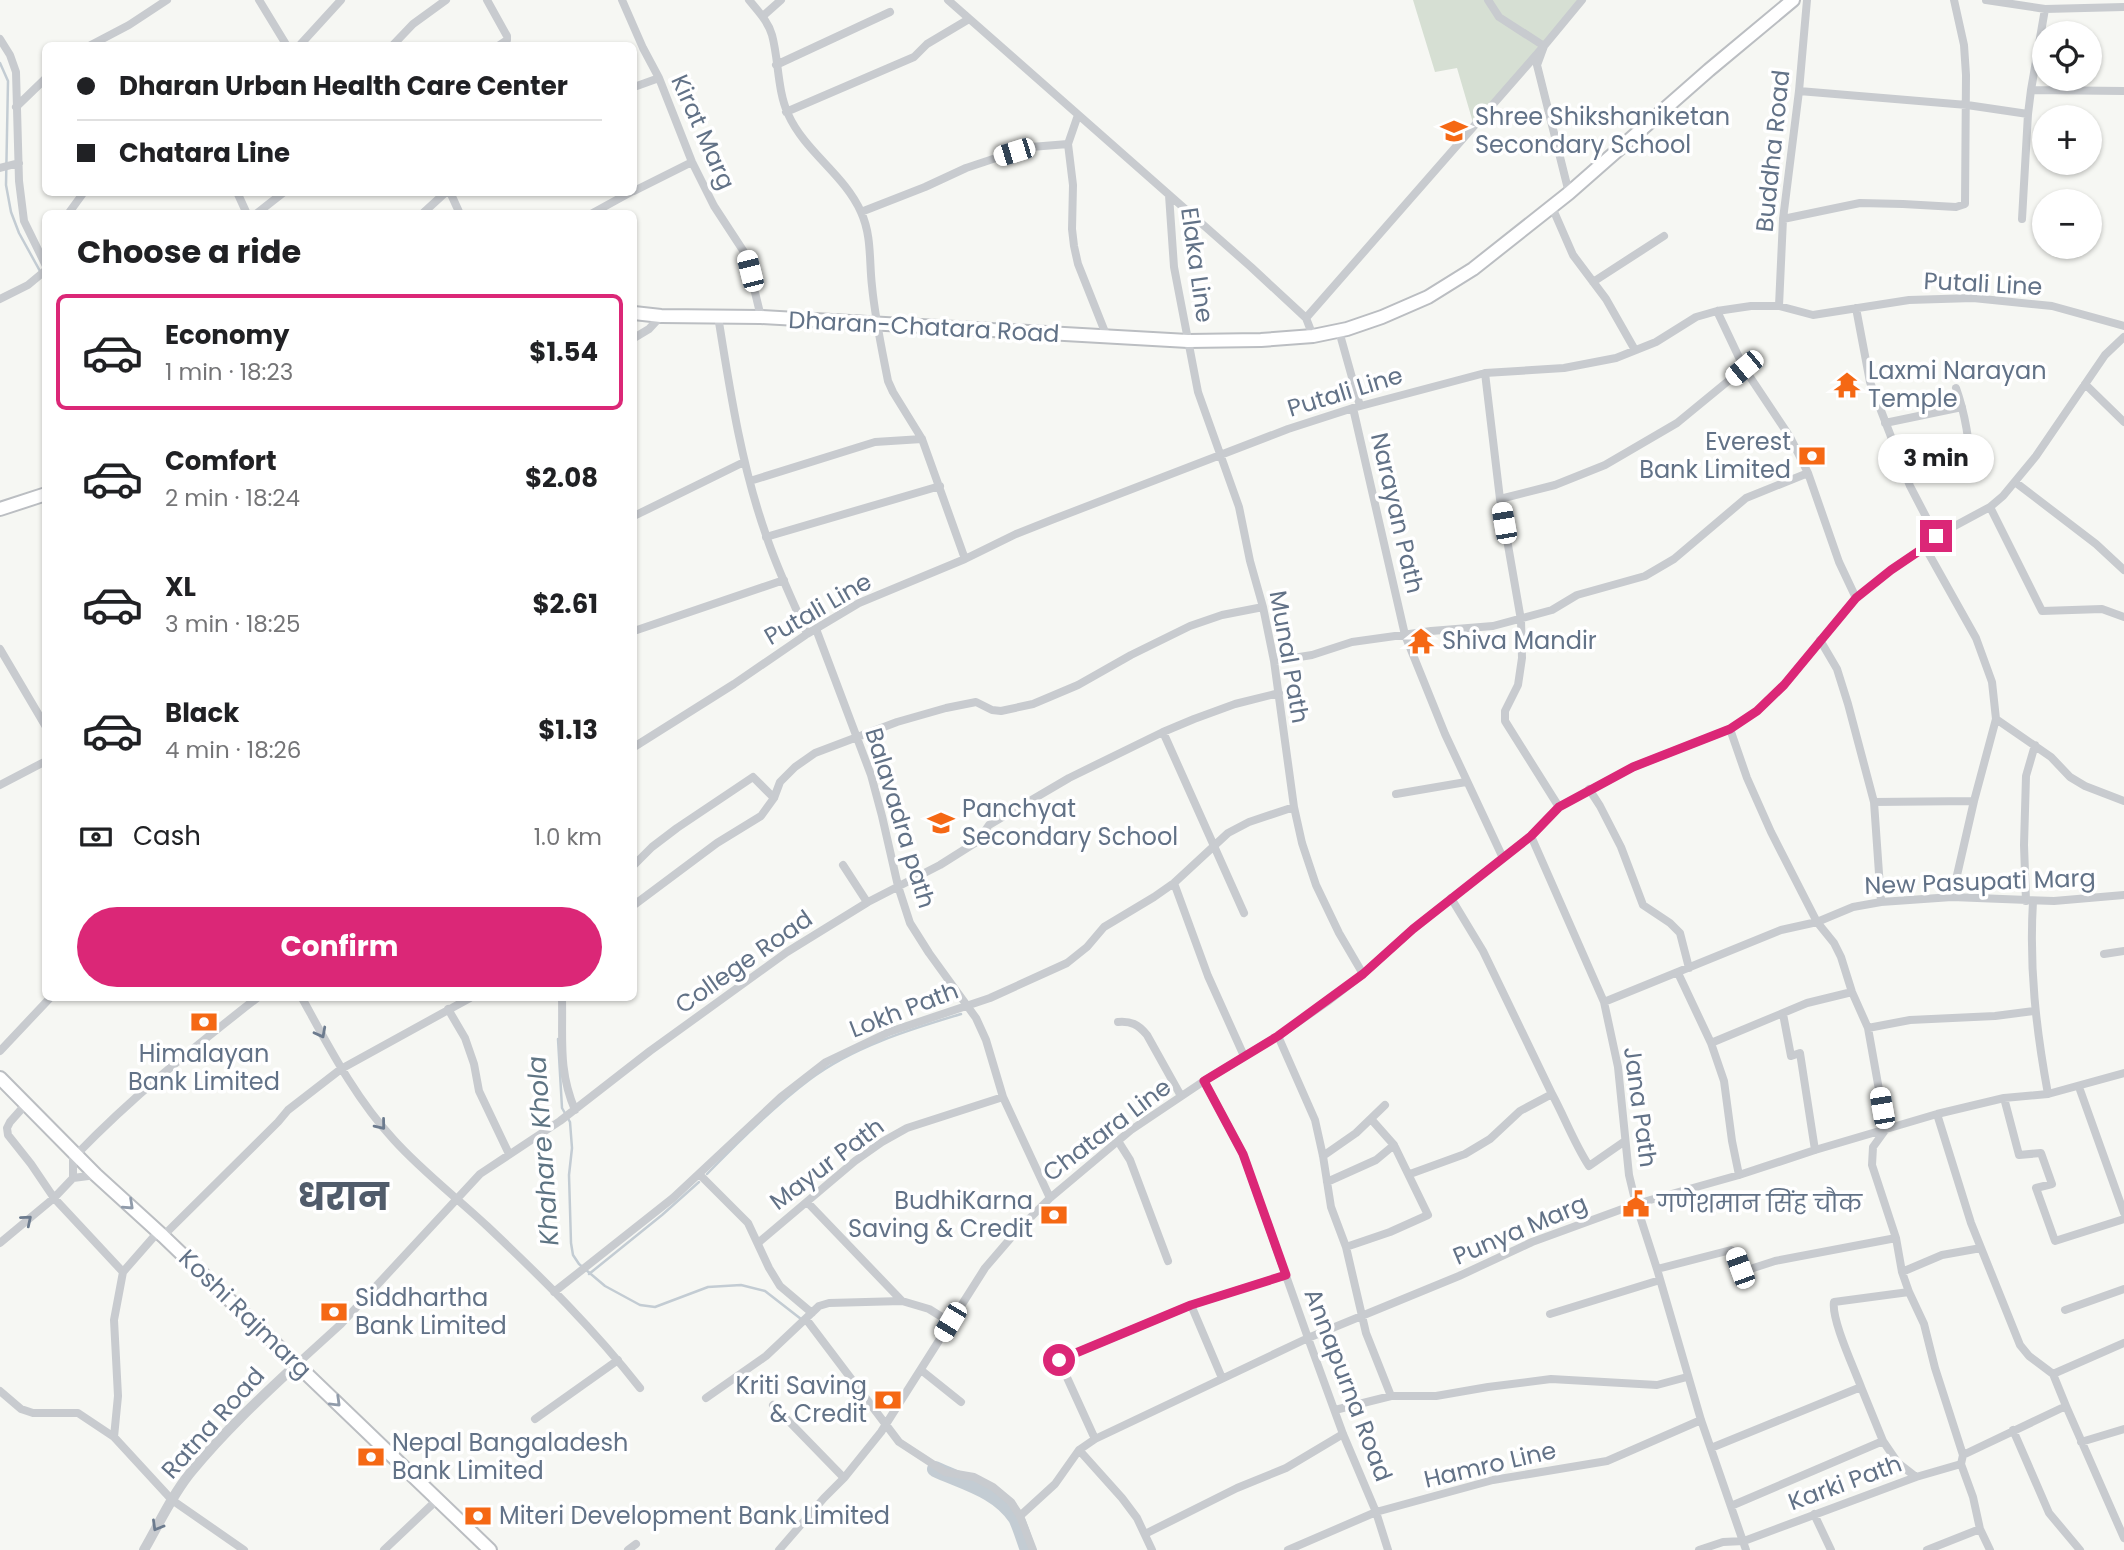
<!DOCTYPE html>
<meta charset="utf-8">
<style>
body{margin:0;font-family:Poppins,"Noto Sans Devanagari",sans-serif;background:#f2f2f2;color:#202124;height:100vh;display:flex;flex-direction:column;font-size:26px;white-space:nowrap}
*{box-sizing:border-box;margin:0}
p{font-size:23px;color:#757577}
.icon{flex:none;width:38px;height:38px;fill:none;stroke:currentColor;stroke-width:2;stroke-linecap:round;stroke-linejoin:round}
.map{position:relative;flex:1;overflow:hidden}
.side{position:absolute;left:42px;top:210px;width:595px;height:791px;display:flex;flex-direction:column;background:#fff;border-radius:10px;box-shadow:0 2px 5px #0004}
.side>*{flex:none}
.top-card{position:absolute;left:42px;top:42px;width:595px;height:154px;border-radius:10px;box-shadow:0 2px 5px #0004;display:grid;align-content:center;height:154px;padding:0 35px;background:#fff}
.controls{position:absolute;left:2032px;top:21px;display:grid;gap:14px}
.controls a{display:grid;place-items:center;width:70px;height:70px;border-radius:50%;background:#fff;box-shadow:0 2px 5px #0004;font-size:35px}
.end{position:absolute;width:32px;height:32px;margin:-16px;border:9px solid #db2777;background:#fff;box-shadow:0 0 0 4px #fff}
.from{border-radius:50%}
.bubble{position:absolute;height:49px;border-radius:24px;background:#fff;box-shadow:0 2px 5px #0004;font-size:23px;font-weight:700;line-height:49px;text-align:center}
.car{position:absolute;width:21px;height:42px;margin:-21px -10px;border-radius:9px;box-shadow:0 0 5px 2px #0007;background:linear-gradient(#fff 24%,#345 0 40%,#fff 0 76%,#345 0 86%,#fff 0)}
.top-card b{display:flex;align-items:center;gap:24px;height:66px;font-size:26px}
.top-card b+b{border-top:2px solid #e0e0e0}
.top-card i{width:18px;height:18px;background:#202124}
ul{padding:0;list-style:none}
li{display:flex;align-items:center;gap:21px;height:116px;margin:0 14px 10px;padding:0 21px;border:4px solid transparent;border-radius:10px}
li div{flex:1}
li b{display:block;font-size:26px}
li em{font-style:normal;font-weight:700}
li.active{border-color:#db2777}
li>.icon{width:63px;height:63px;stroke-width:1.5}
h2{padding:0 35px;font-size:32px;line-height:84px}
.pay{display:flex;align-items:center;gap:18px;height:77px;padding:0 35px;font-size:26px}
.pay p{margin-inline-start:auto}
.primary-button{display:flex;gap:14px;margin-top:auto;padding:14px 35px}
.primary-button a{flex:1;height:80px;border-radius:42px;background:#db2777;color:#fff;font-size:28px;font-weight:700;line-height:80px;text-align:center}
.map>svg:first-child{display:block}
.green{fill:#d6dfd3}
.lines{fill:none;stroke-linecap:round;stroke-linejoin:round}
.stream{stroke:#c3ccd3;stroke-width:2.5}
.river{stroke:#c3ccd3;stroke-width:16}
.primary-casing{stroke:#bbbec2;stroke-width:16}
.minor{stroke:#c8cbcf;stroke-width:8}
.tertiary{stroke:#c8cbcf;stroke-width:10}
.primary{stroke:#fff;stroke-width:12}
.oneway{stroke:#6c7b8e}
.oneway2{stroke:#919cab}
.route{stroke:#db2777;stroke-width:9}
.labels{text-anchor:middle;stroke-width:7;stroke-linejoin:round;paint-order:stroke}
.poi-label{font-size:24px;fill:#627287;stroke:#fff;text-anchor:start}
.street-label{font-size:24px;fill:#627287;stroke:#fff}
.water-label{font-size:26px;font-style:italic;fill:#5e7483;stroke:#fff}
.town-label{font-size:38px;font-weight:bold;fill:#515c6b;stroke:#fff}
</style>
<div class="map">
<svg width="2124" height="1550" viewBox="0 0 2124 1550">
<rect width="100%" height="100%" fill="#f6f7f3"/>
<path class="green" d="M1413,0H1582L1474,126L1457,68L1435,72Z"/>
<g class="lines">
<path class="stream" d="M0,63L8,81L6,185L11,212L19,233L46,282
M558,1039L562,1108L570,1122L572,1148L569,1175L571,1243L573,1255L579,1264L605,1286L640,1305L655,1307L708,1287L741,1285L765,1291L801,1319
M707,1174C739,1141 773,1107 809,1080C852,1047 911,1029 961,1014
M589,1274L662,1215L699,1182"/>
<path class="river" d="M935,1469C963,1482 998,1490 1016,1518C1021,1528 1024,1540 1028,1550"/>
<g class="primary-casing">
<path id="primary" d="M634,313L661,316L761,317L1188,341L1261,340L1313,336L1347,329L1382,317L1428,297L1473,269L1569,193L1709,70L1793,0
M0,509L46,494
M0,1078L96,1175L163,1236L490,1550"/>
</g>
<path class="minor" d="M259,0L287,46
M487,0L507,36V40L498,46
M622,0L643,48L659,78L692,162L714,206L746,255L761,317
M749,0C758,11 768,21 772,35C779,61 777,89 788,114C805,152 844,174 861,212C872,236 869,261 872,286C875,318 882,350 888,381L893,392L922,439L965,559
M948,0L1251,267L1306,318L1313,336
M1986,0L2045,9L2124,7
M763,16L781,0
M0,39L10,55L16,72L19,181L24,221L46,266
M89,46L129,25L167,0
M299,46L341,0
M392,46L413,24L446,0
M776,65L890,12
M634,87L659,78
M2031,90L2045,9
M1799,91L1967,105L2028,114L2031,90L2124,91
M16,107L46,78
M786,112L914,57L927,44L969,19
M1078,115L1068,144L1073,185L1072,229L1074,246L1078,264L1107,337
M0,168L19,163
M634,191L692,162
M237,192L247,214
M450,192L460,214
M1569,193L1537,65L1544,46L1582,0
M1169,195L1174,267L1198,392L1239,507L1250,561L1263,607L1274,661L1294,807L1302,843L1316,885L1339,933L1363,974
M1552,207L1573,255L1606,299L1635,350
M861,212L925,187L966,168L996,158L1031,147L1068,144
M68,214L84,192
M256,214L284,192
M422,214L446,192
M591,214L631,192
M1783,219L1860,203L1903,204L1956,207L1965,204L1966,75L1964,45L1954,0
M2022,219L2028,114
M1593,282L1664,236
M0,299L28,285L46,270
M1779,306L1783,219L1799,91L1807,0
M1856,308L1870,382L1910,486L1936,536
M1717,311L1744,368L1790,437L1808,473L1839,562L1856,598
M718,316C730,391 741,464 766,535C777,569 793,601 807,634
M1306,318L1544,46L1499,17L1488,0
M1339,331L1360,406
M634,338L649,329L661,316
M1485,373L1500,499L1521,620L1522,658L1518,685L1505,711V721L1559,807
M2085,384L2124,422
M1956,388C1966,416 1970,444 1971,474
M1353,408L1405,635L1445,734L1503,858
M1885,423L1962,407
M750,481L875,442L922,439
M2015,482L2096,544L2124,570
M1500,499L1555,485L1605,465L1677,423L1744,368
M1990,507L2042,611L2102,609L2124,617
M634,516L744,462
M766,537L940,486
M1925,547L1976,638L1992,682L1996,719L2051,757L2070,777L2085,786L2124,801
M816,629L871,775L882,816L898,886L910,923L929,953L976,1018L986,1040L1003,1097L1050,1198
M634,631L784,580
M1820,640L1837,669L1848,704L1874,802L1881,902
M0,649L46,727
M1274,661L1312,655L1352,642L1431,631L1493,626L1552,610L1577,595L1645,576L1674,559L1746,498L1808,473
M1730,729L1747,778L1771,832L1817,922L1834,943L1841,957L1852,992L1868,1028L1886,1129L1873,1147L1872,1165L1896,1238L1902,1272L1909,1292L1924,1324L1935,1368L1963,1455L1961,1464L1973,1497L1980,1529L1990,1550
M1163,732L1244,913
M634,747L734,684L807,634L859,603L965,559L1016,534L1054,519L1288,429L1353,408L1485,373L1564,368L1616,358L1656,342L1696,317L1717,311L1751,306H1779L1813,315L1909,300L1973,298L2052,306L2124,326
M0,785L46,761
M1589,789L1600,806L1621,847L1643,905L1670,923L1680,933L1689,968
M1396,794L1466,782
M1874,802L1974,801
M1531,836L1604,1002L1618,1067L1629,1175L1636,1204L1657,1269L1701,1420L1746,1550
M634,865L652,847L677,828L753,777L774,798
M843,865L867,902
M1174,883L1208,976L1244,1056
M1952,897L1974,801L1996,719
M2026,901L2024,845L2026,776L2035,745
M2033,901C2029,967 2036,1029 2048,1094
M634,905L717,843L761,816L774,798L780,782L795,767L815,753L897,722L946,708L976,702L992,710L1001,711L1033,704L1078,685L1131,655L1190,626L1222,615L1263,607
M2104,954L2124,951
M1678,973L1711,1043L1724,1081L1732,1141L1739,1175
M302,998C329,1047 355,1098 394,1140C422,1171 456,1197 487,1226C541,1277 594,1329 640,1388
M562,998C563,1039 558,1070 575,1110
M1604,1002L1781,930L1817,922L1853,907L1881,902L1952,897L2054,901L2124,895
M448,1009L465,1038L474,1064L479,1091L509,1154
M1783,1014L1791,1056L1800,1053L1815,1150
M1118,1022C1131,1021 1138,1024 1147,1035L1181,1096
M1868,1028L1910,1020L1995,1016L2034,1011
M1278,1036L1315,1120L1323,1156L1331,1207L1346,1247L1366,1333L1391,1396
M1711,1043L1807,1003L1852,992
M0,1051L50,998
M1204,1081L1243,1154L1308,1338L1343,1434L1376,1512L1388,1550
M2079,1087L2124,1213
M1552,1094C1565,1118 1574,1143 1589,1166L1625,1141
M2004,1098L2019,1155L2041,1153L2052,1184L2036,1188L2055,1241L2124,1219
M26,1104L10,1122L7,1128L8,1135L31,1164L54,1198L123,1272
M1937,1114L1971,1223L2020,1345L2029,1356L2053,1374
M1371,1119L1394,1145
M1118,1141L1130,1160L1168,1261
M73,1152V1178
M76,1155C132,1097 194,1047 257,998
M1323,1156L1356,1133L1385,1105
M699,1174L748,1223L769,1268L780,1286L812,1313
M1410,1174L1465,1154L1490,1139L1520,1111L1552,1094L1483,951L1451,898
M1327,1182L1376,1160L1394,1145L1428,1215L1390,1232L1346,1247
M807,1202L902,1301
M163,1236L278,1122L288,1110L341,1069L470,998
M0,1243L54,1198L73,1178L96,1175
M758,1243L855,1161L882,1142L907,1128L1003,1097
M1657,1269L1731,1250C1738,1255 1736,1267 1744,1271L1775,1261L1896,1238
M123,1272L114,1320L118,1396L114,1437L172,1500L244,1550
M123,1272L158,1232
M1902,1272L1942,1255L1981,1248
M554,1292L673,1198L781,1097L826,1062L889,1032L990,998L1067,963L1087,947L1104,927L1154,897L1174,883L1228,833L1249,822L1294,807
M1191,1305L1222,1378
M2065,1310L2124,1289
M1550,1314L1660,1280
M806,1319L899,1442L945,1472L974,1477L993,1487L1011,1502L1020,1516L1033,1550
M297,1364L341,1324L480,1174L560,1121L650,1051L787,952L868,902L940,865L978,841L989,825L1069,778L1163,732L1194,719L1235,704L1279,693
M921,1370L961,1402
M1861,1387C1854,1368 1831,1319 1834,1302L1909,1292
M0,1391L21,1409L33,1413H78L114,1437
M706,1398L766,1356L819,1306L829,1303L902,1301L929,1309L950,1322
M773,1405L844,1478
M2066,1406L2124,1538
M1335,1410L1391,1396H1436L1488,1387L1551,1379L1657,1385L1687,1377
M535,1419L618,1360
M2013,1430L2049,1513L2080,1550
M1095,1439L1059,1360L1191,1305L1286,1275
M1883,1441L1898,1463L1916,1477
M2081,1442L2124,1429
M1711,1448L1861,1387L1883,1441L1731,1506
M1079,1450L1122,1498L1137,1518L1152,1550
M1963,1455L2066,1406L2053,1374L2124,1343
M1814,1514L1831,1550
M1020,1516L1055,1484L1079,1450L1095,1439L1308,1338L1459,1276L1532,1242L1636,1204L1739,1175L1815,1150L1937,1114L2004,1098L2048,1094L2124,1073
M1145,1534L1237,1488L1286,1468L1343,1434
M384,1550L438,1499
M628,1550L636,1544
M779,1550L824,1498L844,1478L881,1432L985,1268L1015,1233L1050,1198L1131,1130L1204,1081L1278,1036L1327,1002L1363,974L1413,929L1531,836L1559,807L1633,767L1730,729L1757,711L1784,685L1856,598L1891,570L1925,547L1936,536L1990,507L2003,496L2036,456L2105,355L2124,337
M1288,1550L1376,1512L1493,1480L1607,1461L1701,1420
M1699,1550L1723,1542L1744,1541L1916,1477L1961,1464
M1927,1550L1980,1529"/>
<path class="tertiary" d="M144,1550C159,1524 172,1495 191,1472C223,1433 260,1398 297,1364"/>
<use href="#primary" class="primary"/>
</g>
<defs><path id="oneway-chevron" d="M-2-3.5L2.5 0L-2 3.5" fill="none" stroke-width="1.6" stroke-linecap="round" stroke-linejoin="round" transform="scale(1.75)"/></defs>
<g class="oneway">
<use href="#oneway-chevron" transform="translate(321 1033) rotate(62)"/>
<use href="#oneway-chevron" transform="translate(381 1125) rotate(51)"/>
<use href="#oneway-chevron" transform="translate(27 1220) rotate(-40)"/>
<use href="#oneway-chevron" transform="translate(157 1526) rotate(120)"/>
</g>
<g class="oneway2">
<use href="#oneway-chevron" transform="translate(129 1205) rotate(43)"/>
<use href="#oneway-chevron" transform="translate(336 1402) rotate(44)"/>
</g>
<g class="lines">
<path class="route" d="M1059,1360L1191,1305L1286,1275L1243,1154L1204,1081L1278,1036L1363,974L1413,929L1531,836L1559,807L1633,767L1730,729L1757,711L1784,685L1856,598L1891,570L1925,547L1936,536"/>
</g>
<defs>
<g id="school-bare" transform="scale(2.1)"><path d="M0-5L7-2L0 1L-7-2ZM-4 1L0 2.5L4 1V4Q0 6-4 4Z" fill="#f56814" stroke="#fff" stroke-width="2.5" paint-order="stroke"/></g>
<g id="temple-bare" transform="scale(2.1)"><path d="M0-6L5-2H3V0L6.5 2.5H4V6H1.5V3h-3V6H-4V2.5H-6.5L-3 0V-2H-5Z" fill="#f56814" stroke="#fff" stroke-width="2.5" paint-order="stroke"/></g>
<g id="bank-bare" transform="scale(2.1)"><path d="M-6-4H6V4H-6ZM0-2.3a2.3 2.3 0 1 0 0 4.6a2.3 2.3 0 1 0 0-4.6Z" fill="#f56814" stroke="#fff" stroke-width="2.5" paint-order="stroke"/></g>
<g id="civic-bare" transform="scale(2.1)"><path d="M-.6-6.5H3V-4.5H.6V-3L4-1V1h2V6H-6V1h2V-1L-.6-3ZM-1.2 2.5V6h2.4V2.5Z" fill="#f56814" stroke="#fff" stroke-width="2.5" paint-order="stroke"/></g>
</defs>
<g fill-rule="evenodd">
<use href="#school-bare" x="1454" y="131"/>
<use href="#temple-bare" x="1847" y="385"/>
<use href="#bank-bare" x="1812" y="456"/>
<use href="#temple-bare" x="1421" y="641"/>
<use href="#school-bare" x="941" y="823"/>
<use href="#bank-bare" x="204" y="1022"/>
<use href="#civic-bare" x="1636" y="1204"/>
<use href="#bank-bare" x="1054" y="1215"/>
<use href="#bank-bare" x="334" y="1312"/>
<use href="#bank-bare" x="888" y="1400"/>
<use href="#bank-bare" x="371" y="1457"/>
<use href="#bank-bare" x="478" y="1516"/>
</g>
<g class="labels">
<g class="poi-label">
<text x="1475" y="125">Shree Shikshaniketan<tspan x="1475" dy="28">Secondary School</tspan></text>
<text x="1868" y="379">Laxmi Narayan<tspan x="1868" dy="28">Temple</tspan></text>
<text x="1791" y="450" text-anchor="end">Everest<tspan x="1791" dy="28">Bank Limited</tspan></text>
<text x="1442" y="649">Shiva Mandir</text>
<text x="962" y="817">Panchyat<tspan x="962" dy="28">Secondary School</tspan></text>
<text x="204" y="1062" text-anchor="middle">Himalayan<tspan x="204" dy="28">Bank Limited</tspan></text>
<text x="1033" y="1209" text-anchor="end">BudhiKarna<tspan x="1033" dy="28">Saving &amp; Credit</tspan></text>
<text x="1657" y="1212">गणेशमान सिंह चौक</text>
<text x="355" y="1306">Siddhartha<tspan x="355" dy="28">Bank Limited</tspan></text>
<text x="867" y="1394" text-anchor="end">Kriti Saving<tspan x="867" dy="28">&amp; Credit</tspan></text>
<text x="392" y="1451">Nepal Bangaladesh<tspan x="392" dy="28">Bank Limited</tspan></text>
<text x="499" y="1524">Miteri Development Bank Limited</text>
</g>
<g class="street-label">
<text transform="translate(703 132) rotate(66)" y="8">Kirat Marg</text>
<text transform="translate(1773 151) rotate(-84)" y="8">Buddha Road</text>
<text transform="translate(1197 265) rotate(82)" y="8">Elaka Line</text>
<text transform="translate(1983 284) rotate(3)" y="8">Putali Line</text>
<text transform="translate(924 327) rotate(3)" y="8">Dharan-Chatara Road</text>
<text transform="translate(1345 392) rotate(-17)" y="8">Putali Line</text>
<text transform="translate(1397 513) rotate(77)" y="8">Narayan Path</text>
<text transform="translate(818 609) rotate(-30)" y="8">Putali Line</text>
<text transform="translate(1289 657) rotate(80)" y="8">Munal Path</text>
<text transform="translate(900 818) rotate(73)" y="8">Balavadra path</text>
<text transform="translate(1980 882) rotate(-2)" y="8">New Pasupati Marg</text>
<text transform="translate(744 962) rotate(-35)" y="8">College Road</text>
<text transform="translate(904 1010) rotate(-21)" y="8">Lokh Path</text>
<text transform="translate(1640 1107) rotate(82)" y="8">Jana Path</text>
<text transform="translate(1107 1130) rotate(-37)" y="8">Chatara Line</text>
<text transform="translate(827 1164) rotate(-37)" y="8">Mayur Path</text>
<text transform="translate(1520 1230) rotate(-23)" y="8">Punya Marg</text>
<text transform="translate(245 1314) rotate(44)" y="8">Koshi Rajmarg</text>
<text transform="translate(1348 1385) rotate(69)" y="8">Annapurna Road</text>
<text transform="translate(213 1423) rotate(-48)" y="8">Ratna Road</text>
<text transform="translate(1490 1465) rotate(-13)" y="8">Hamro Line</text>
<text transform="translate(1845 1483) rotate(-20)" y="8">Karki Path</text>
</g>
<g class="water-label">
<text transform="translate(543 1151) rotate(-94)" y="9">Khahare Khola</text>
</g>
<g class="town-label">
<text x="343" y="1210">धरान</text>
</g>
</g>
</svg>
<div class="controls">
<a><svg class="icon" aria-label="locate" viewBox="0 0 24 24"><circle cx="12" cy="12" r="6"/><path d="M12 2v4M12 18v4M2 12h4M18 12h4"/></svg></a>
<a>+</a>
<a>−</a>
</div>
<i class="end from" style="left:1059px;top:1360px"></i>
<i class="end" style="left:1936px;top:536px"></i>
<div class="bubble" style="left:1878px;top:434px;width:116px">3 min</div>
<i class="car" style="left:1014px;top:152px;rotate:253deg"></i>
<i class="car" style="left:750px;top:271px;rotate:346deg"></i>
<i class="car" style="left:1744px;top:368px;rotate:230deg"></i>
<i class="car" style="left:1504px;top:523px;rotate:350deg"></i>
<i class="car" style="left:1882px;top:1108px;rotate:350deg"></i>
<i class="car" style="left:1740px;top:1268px;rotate:340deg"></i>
<i class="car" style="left:950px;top:1322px;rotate:211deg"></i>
<div class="top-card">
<b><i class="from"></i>Dharan Urban Health Care Center</b>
<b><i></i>Chatara Line</b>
</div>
<section class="side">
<h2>Choose a ride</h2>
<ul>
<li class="active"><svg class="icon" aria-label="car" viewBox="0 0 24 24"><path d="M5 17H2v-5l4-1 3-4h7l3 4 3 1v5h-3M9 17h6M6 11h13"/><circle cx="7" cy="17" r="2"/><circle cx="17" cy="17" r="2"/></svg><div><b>Economy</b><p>1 min · 18:23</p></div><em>$1.54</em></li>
<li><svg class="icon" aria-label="car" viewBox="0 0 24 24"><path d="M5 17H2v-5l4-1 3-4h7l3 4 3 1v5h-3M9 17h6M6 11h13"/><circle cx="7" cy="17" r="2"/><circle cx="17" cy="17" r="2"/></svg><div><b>Comfort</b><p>2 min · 18:24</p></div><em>$2.08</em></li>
<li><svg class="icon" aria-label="car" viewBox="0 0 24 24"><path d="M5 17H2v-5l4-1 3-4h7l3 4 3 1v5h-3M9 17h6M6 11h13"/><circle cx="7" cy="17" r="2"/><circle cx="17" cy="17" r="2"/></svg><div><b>XL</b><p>3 min · 18:25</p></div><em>$2.61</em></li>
<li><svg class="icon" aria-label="car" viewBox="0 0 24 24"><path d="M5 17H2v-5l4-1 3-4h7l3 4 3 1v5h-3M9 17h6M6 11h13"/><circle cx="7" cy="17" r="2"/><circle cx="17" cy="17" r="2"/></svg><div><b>Black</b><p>4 min · 18:26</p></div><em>$1.13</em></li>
</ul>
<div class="pay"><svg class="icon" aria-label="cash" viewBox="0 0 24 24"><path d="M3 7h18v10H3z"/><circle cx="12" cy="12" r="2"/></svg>Cash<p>1.0 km</p></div>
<div class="primary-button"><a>Confirm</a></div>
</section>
</div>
